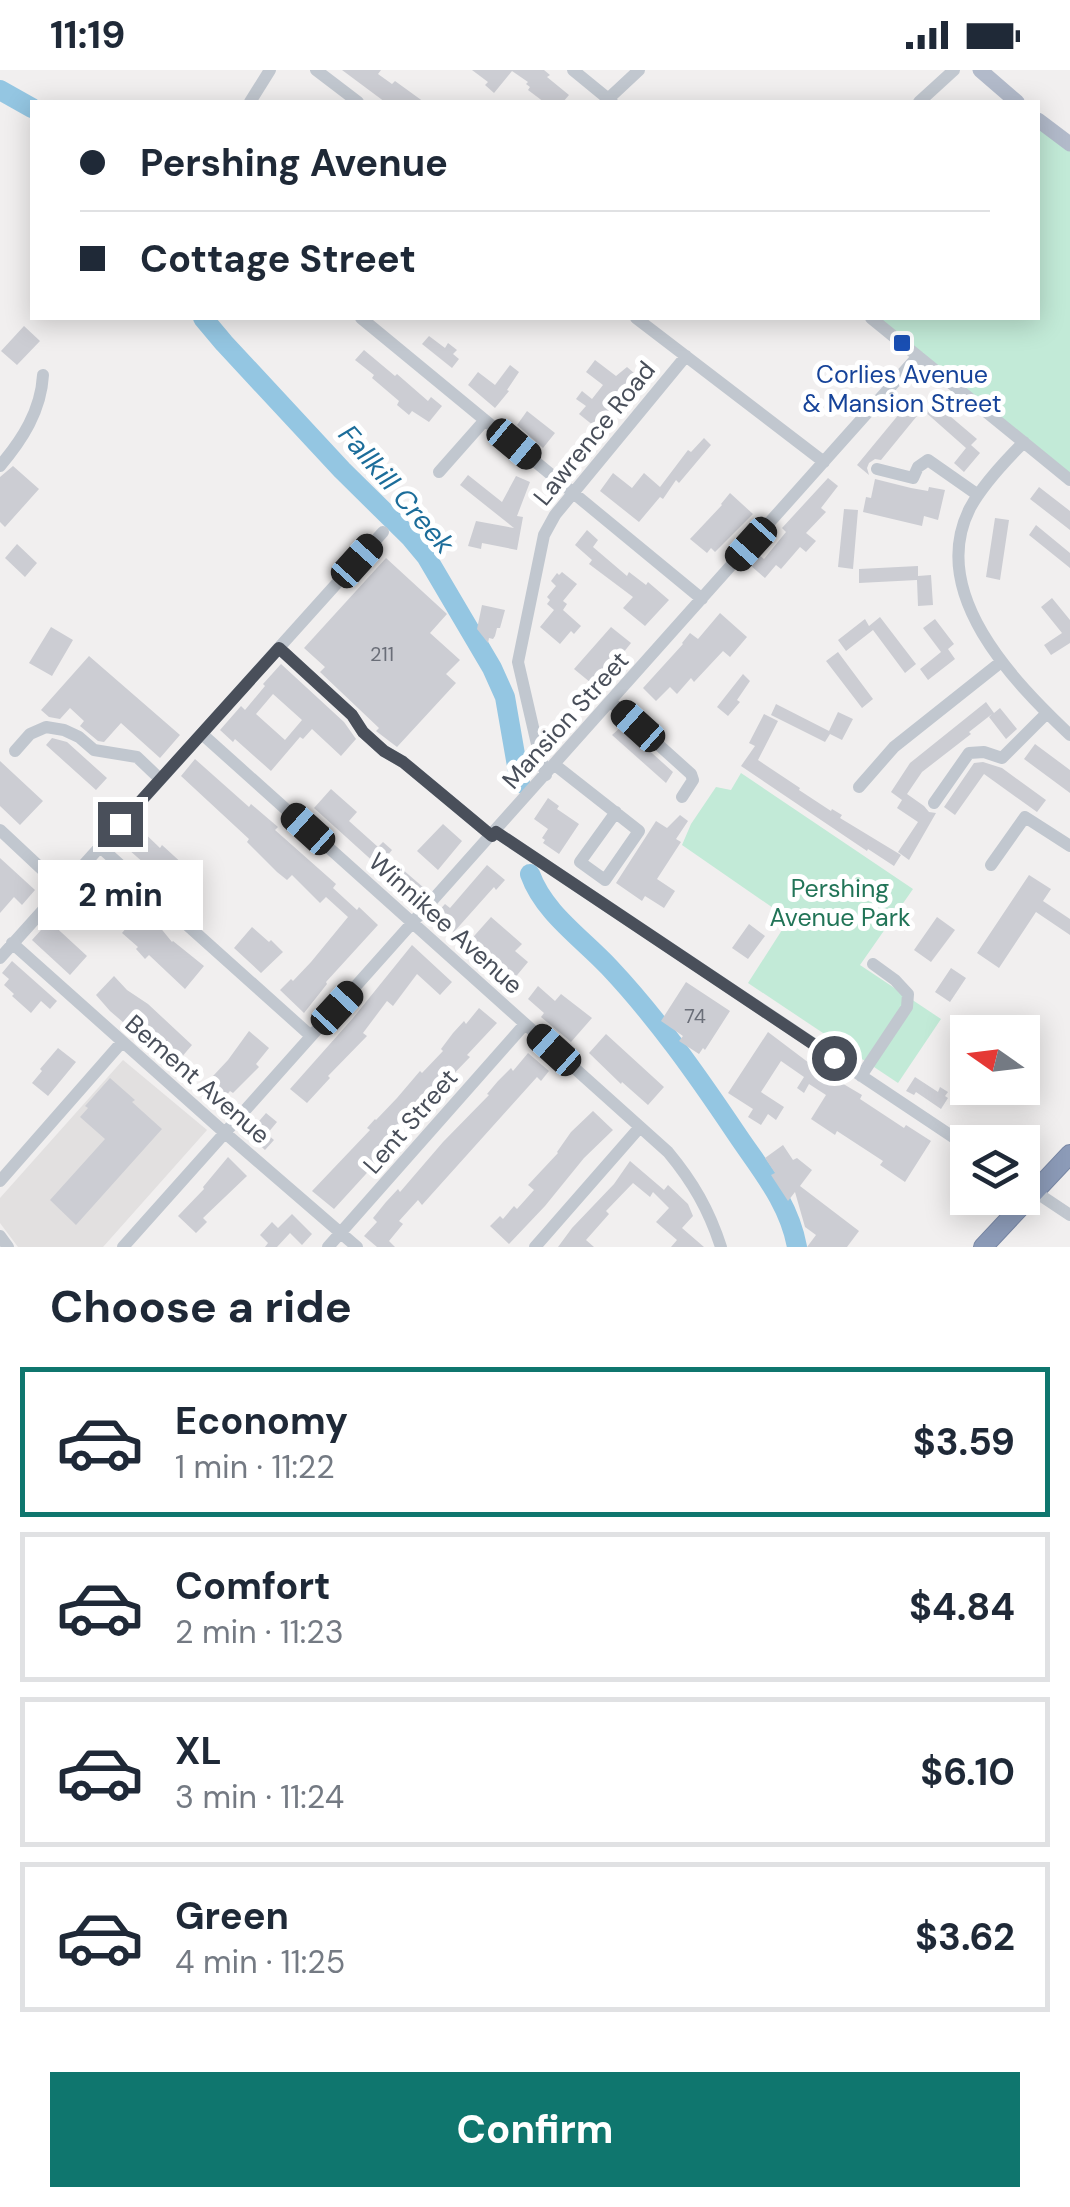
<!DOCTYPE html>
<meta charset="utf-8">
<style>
body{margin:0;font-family:"DM Sans",sans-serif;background:#f2f2f3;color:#1f2937;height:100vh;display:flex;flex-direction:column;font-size:38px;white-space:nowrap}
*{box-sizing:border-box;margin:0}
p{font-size:32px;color:#747a83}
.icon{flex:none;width:55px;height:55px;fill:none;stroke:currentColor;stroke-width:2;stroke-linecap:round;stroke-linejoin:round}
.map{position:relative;height:1177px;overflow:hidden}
.sheet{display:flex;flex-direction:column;background:#fff;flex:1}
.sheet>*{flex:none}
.top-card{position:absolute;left:30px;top:30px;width:1010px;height:220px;border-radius:0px;box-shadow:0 5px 25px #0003;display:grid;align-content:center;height:220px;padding:0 50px;background:#fff}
.needle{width:65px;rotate:284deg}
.tools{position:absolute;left:950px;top:945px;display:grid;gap:20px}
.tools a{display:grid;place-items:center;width:90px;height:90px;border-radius:0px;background:#fff;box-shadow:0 5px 25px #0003;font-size:50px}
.end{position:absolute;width:45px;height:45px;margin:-22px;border:12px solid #494f5a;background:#fff;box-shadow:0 0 0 5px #fff}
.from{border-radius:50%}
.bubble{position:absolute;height:70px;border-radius:0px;background:#fff;box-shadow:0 5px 25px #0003;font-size:32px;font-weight:700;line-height:70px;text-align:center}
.car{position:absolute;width:30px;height:60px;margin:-30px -15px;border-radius:12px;box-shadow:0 0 8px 2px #0007;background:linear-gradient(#222 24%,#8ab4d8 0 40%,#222 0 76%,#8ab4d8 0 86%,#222 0)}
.top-card b{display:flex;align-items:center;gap:35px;height:95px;font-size:38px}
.top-card b+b{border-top:2px solid #e0e1e3}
.top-card i{width:25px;height:25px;background:#1f2937}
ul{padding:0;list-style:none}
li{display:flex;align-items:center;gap:30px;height:150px;margin:0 20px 15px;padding:0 30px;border:5px solid #e0e1e3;border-radius:0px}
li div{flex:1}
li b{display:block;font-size:38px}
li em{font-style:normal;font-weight:700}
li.on{border-color:#0f766e}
li>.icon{width:90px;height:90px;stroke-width:1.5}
h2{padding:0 50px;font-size:45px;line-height:120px}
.button{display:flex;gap:20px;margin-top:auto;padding:20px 50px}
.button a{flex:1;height:115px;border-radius:0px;background:#0f766e;color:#fff;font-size:40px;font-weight:700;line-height:115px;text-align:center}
.status{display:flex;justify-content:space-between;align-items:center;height:70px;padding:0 50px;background:#fff;direction:ltr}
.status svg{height:28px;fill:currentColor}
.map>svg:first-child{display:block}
.education{fill:#e2e0e0}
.green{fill:#c2ead7}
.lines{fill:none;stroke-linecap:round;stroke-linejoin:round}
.river{stroke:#94c6e2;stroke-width:20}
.building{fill:#cccdd3;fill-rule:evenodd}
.highway-casing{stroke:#7786a4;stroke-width:20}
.minor{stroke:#c1c7cf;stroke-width:12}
.major{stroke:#b2baca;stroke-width:15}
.highway{stroke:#8c9bb8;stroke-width:18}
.route{stroke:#494f5a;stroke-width:12}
.transit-dot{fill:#1a4fb4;stroke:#fff;stroke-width:4}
.labels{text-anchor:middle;stroke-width:10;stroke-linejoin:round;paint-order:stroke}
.number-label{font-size:20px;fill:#6a6e78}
.transit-label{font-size:25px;fill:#164399;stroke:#fff}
.street-label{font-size:25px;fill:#494f5a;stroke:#fff}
.park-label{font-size:25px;fill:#217457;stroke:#fff}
.water-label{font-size:28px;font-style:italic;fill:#1c6d9a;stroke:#fff}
</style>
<div class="status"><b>11:19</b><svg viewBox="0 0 49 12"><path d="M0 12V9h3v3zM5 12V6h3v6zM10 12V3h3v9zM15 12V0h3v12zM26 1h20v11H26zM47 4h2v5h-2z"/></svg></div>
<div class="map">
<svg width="1070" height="1177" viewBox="0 0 1070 1177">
<rect width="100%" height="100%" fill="#f1efef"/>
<path class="education" d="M123,990L207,1060L103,1177H18L0,1153V1128Z"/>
<path class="green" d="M1038,50L1070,74V410L871,248H1038Z
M741,703L913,819L860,895L941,949L898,1013L748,913L789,849L682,775L691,754L716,717L731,720Z"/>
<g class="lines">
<path class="river" d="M0,20L32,38
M203,248L224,273L342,400L411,468L426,486L492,598L505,627L520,713
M530,804C544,843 582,868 609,897C657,948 697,1005 736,1063C760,1099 789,1132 797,1177"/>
</g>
<path class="building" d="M342,0H381L378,4L392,14L395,11L424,32H385Z
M472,0H544L550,5L547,7L569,25L563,32H544L528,20L530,17L526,14L528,12L512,1L494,23L485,15L488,12Z
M24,256L40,271L17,295L1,281Z
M429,266L445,278L448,273L457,280L453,284L459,289L452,298L422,274Z
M364,280L395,306L397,304L428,331L431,327L442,336L429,352L412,341L409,345L397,335L399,331L372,308L374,305L355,290Z
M595,290L616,306L627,297L634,303L629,311L636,317L599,360L579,344L586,336L576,329L582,321L592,329L603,315L586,302Z
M510,295L519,302L507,320L509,321L495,338L468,315L478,302L495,315Z
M931,330L977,369L971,375L980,383L964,402L954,393L966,378L923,340Z
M909,332L921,341L881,390L875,389L869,393L867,398L869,405L857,395Z
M527,341L555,363L543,378L517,355Z
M704,368L711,375L679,413L676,410L663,429L660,427L639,452L600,421L613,403L632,418L644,403L660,417L688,380L691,382Z
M13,396L39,419L5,457L0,452V407Z
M468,405L502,432L516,406L530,412L517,446L523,447L517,480L482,473L481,479L468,476L476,451L514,458L460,415Z
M828,408L838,416L821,438L826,442L806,463L816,471L806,482L800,477L781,499L776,495L765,508L750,495L759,485L764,489L786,462L782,458Z
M875,409L911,418L928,421L929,417L945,420L938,450L924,446L922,456L863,442L866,427L871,428Z
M1039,417L1070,441V460L1030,429Z
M730,423L753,444L715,482L711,478L707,483L690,469L722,435L721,434Z
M844,439L858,440L853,499L838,497Z
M995,448L1009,450L1000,510L986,507Z
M1036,455L1070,483V498L1029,465Z
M587,460L598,470L593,477L627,506L629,502L646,515L648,512L669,530L645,556L623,538L633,527L589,494L592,490L575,475Z
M17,474L37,493L25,507L5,488Z
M386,488L447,544L430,563L460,590L446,604L456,613L397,677L376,661L379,658L320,602L325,597L304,578Z
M918,496V506L931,505L933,535L918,536L917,510L859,513V499Z
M562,502L577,514L563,531L567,534L563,540L581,556L574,564L571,561L560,574L540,557L554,540L547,534L550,530L547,527L556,516L551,511L557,503L559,505Z
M1052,528L1070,550V573L1051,585L1044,575L1062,563L1041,537Z
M482,535L505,540L500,558H497L495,566L493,569L489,568L488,573L477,559Z
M720,543L747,567L730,587L723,581L694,612L691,608L677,624L670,617L656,631L643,618L683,574L682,573L690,563L698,569Z
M880,547L916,594L905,603L873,560L846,581L838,570L865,549L869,556Z
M935,549L954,574L948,579L955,589L928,610L920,599L941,582L923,558Z
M51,557L73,570L52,606L29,593Z
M611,557L631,573L596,617L574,599Z
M838,582L873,629L862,638L826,591Z
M89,586L180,665L160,688L121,653L104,672L98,671L80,656L84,651L70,638L60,649L49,647L41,640Z
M281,594L344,652L356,669L341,686L312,659L303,669L300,667L271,701L235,669L233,672L220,660L241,636L245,640L265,616L263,614ZM273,624L302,650L285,670L256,644Z
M743,604L750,611L737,630L740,632L728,646L717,637Z
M986,632L994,643L1000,638L1017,659L1006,669L989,647L992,644L969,662L971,664L922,702L907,724L924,736L929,742L936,743L909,790L898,782L918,752L897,738L902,730L891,722L910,693Z
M776,634L829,661L838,642L853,649L842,670L830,664L825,672L771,645Z
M764,644L778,651L758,690L800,718L799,720L831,741L832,739L842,745L840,748L901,785L894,796L868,779L867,781L741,696L755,676L749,673Z
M622,656L673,702L666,713L612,665Z
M52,668L67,672L107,708L96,720L46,675Z
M1035,674L1070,700V723L1024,689Z
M195,689L249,737L251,734L278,757L275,760L336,814L333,818L357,840L359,837L378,855L326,912L327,914L304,943L280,920L291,909L293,911L311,892L348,847L326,827L320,833L292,805L287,810L277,802L247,772L249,769L181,706Z
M0,691L43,731L20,755L0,736Z
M983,692L1002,698L1046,730L1037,742L984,704L955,745L944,737L974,693Z
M331,719L357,742L349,751L378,777L383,772L392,780L387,786L424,818L413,831L396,816L398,814L314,738Z
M548,728L559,736L557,739L579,754L559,784L543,773L545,770L542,768L548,759L534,749Z
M680,745L688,751L676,769L681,772L657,809L675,821L664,838L645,826L642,831L616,813L656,751L667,758Z
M135,754L160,778L162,775L185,796L183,798L199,811L184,828L167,814L161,813L143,796L145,794L120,772Z
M443,754L462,771L438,800L417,781Z
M0,788L35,820L22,835L14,827L0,843Z
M487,795L505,810L496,820L494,817L453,863L434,846L445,834L450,838Z
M1029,805L1051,819L1043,831L1070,849V865L1036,842L999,898L977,883Z
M141,840L154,850L172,872L173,871L204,896L185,919L149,885L145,889L136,879L138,877L122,863Z
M491,847L522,874L515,881L528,892L508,916L467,874Z
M937,847L955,860L931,892L914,880Z
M49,851L87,886L70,905L32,870Z
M749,854L765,866L748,889L732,878Z
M252,857L269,872L271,870L283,882L261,903L234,878Z
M412,875L452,912L440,925L417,904L393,936L387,931L363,963L367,966L328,1006L330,1008L307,1033L290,1019L353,948Z
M12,891L57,931L50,939L41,931L31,943L12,926L14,924L4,915L9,909L2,903Z
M951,898L966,908L950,932L935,922Z
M114,906L127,920L148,934L192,975L174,996L110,941L96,925Z
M686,912L730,941L705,980L703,978L699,984L679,971L683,966L661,951Z
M538,916L555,931L561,924L592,948L571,972L541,947L544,943L528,929Z
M479,938L497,953L467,985L470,987L440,1018L432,1031L395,1066L386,1082L334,1139L312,1121L370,1060L367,1058L375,1049L376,1050L397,1028L420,1001L422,1003L443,981L441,979L453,963L464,951L466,954Z
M249,961L269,978L256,994L259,997L233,1023L230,1021L217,1037L198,1022L228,990Z
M768,962L813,996L862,1025L860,1029L904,1058L906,1055L931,1071L905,1112L880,1095L883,1091L837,1061L835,1065L811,1049L826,1025L809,1014L804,1023L797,1018L804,1007L781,991L761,1022L784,1037L776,1050L768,1044L761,1055L748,1047L753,1039L728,1023Z
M606,964L664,1017L648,1035L622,1012L621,1014L589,983Z
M58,978L76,992L48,1026L32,1013L42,1001L40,999Z
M528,983L549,1001L541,1011L537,1007L422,1135L418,1130L399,1151L403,1154L389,1171L395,1177H377L364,1166L377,1152L373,1148L386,1132L398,1119L400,1122L443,1072L489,1025L487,1024L498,1011L511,998L513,1001Z
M915,1007L938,1022L940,1017L948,1022L945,1026L948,1028L941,1039L916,1022L914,1025L906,1021Z
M110,1008L135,1030L132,1032L162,1059L76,1155L50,1130L105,1069L80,1047L88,1038L85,1036Z
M593,1041L613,1060L584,1088L545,1136L509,1174L490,1156L500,1146L503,1149L514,1136L517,1139L534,1120L528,1115L558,1083L557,1082L571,1062Z
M266,1043L277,1052L267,1064L274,1070L265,1080L248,1064Z
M783,1075L793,1090L797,1088L812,1100L800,1116L859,1161L847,1177H807L816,1165L805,1157L795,1122L788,1131L771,1105L775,1103L765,1088Z
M228,1087L247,1106L203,1148L207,1152L196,1163L178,1146L204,1119L203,1117Z
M630,1091L664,1120L668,1115L688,1134L693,1146L682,1158L704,1177H671L677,1170L656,1152L669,1138L653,1122L650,1127L633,1113L606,1141L609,1144L586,1170L594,1177H558L572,1158L614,1114Z
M292,1144L312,1164L302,1175L290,1163L277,1177H265L268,1173L260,1165L272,1152L278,1158Z"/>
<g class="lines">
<g class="highway-casing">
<path id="highway" d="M983,1177L1070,1084"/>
</g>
<path class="minor" d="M316,0L358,32
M573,0L612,32
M608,29L639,0
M250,32L270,0
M919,32L954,0
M361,248L702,529
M636,248L824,392
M871,248L1070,410
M1024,372C1005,391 983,414 970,438C927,523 1013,611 1070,665
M0,396C22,370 41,341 43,305
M877,399L913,408L918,397L928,390L978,425
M439,402L485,350
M279,578L352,645L363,662L384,681L403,692L492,766
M611,632L691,704L693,710L682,727
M202,664L668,1082C693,1112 709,1140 721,1177
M15,681L30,664L46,657L64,660L79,667L94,680L137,687L160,709
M555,695L639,761L605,810L580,792L616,742
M546,705L539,683L518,592L544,465L555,445L686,286
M859,717L894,677L1001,592
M934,733L969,683L984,682L1002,688L1047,643
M0,760L62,818
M496,762L968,1077
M99,776L311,966
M991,795L1025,747L1070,776
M12,873L225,1063L357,1177
M0,888L383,462
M861,1006L907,937L908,924L895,910L873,894
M0,1111L122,972
M1022,1113L1070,1145
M0,1166L8,1177
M123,1177L918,286
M328,1177L525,954
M535,1177L640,1057"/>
<path class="major" d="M980,0L1017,32
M1038,50L1070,74"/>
<use href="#highway" class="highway"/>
</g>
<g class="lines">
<path class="route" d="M120,754L279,578L352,645L363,662L384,681L403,692L492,766L496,762L834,988"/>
</g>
<rect class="transit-dot" x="892" y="263" width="20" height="20" rx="5"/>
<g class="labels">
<g class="number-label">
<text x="382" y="591">211</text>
<text x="695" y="953">74</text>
</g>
<g class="transit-label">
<text x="902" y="313">Corlies Avenue<tspan x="902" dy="29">&amp; Mansion Street</tspan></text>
</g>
<g class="street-label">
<text transform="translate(594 363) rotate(-51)" y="9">Lawrence Road</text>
<text transform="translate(565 650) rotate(-48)" y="9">Mansion Street</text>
<text transform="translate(446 853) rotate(42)" y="9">Winnikee Avenue</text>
<text transform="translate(198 1009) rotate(41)" y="9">Bement Avenue</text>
<text transform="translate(410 1051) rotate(-49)" y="9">Lent Street</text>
</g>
<g class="park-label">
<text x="840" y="827">Pershing<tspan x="840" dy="29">Avenue Park</tspan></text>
</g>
<g class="water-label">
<text transform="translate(397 419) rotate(49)" y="10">Fallkill Creek</text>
</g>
</g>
</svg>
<div class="tools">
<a><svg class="needle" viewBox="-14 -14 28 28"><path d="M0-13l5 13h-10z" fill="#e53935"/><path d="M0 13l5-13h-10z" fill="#747a83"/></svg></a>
<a><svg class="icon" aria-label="layers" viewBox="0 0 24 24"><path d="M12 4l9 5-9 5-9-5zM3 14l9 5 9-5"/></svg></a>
</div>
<i class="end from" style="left:834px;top:988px"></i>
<i class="end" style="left:120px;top:754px"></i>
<div class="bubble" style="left:38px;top:790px;width:165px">2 min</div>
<i class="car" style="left:514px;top:374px;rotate:130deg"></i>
<i class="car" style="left:751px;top:474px;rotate:222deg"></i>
<i class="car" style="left:357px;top:491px;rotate:42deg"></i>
<i class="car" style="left:638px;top:656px;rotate:312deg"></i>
<i class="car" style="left:308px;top:759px;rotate:312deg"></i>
<i class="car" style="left:337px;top:938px;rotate:43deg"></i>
<i class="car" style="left:554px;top:980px;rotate:312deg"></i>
<div class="top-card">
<b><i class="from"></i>Pershing Avenue</b>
<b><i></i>Cottage Street</b>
</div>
</div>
<section class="sheet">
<h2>Choose a ride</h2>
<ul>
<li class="on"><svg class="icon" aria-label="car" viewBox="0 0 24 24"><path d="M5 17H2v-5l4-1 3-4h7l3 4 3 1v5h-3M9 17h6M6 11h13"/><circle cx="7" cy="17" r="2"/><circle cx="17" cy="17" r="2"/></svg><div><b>Economy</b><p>1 min · 11:22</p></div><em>$3.59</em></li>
<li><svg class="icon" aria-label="car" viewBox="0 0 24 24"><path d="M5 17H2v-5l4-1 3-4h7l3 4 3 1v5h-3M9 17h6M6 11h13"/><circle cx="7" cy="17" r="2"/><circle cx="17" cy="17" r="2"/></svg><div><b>Comfort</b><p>2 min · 11:23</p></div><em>$4.84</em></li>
<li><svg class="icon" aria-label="car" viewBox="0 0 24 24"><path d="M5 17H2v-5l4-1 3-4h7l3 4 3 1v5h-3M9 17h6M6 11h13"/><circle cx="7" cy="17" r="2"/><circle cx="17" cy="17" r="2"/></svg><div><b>XL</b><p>3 min · 11:24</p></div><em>$6.10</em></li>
<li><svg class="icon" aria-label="car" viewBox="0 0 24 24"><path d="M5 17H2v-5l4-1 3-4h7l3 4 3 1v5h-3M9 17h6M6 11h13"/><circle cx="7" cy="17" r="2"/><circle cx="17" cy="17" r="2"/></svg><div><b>Green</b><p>4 min · 11:25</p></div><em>$3.62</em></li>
</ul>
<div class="button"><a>Confirm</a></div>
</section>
